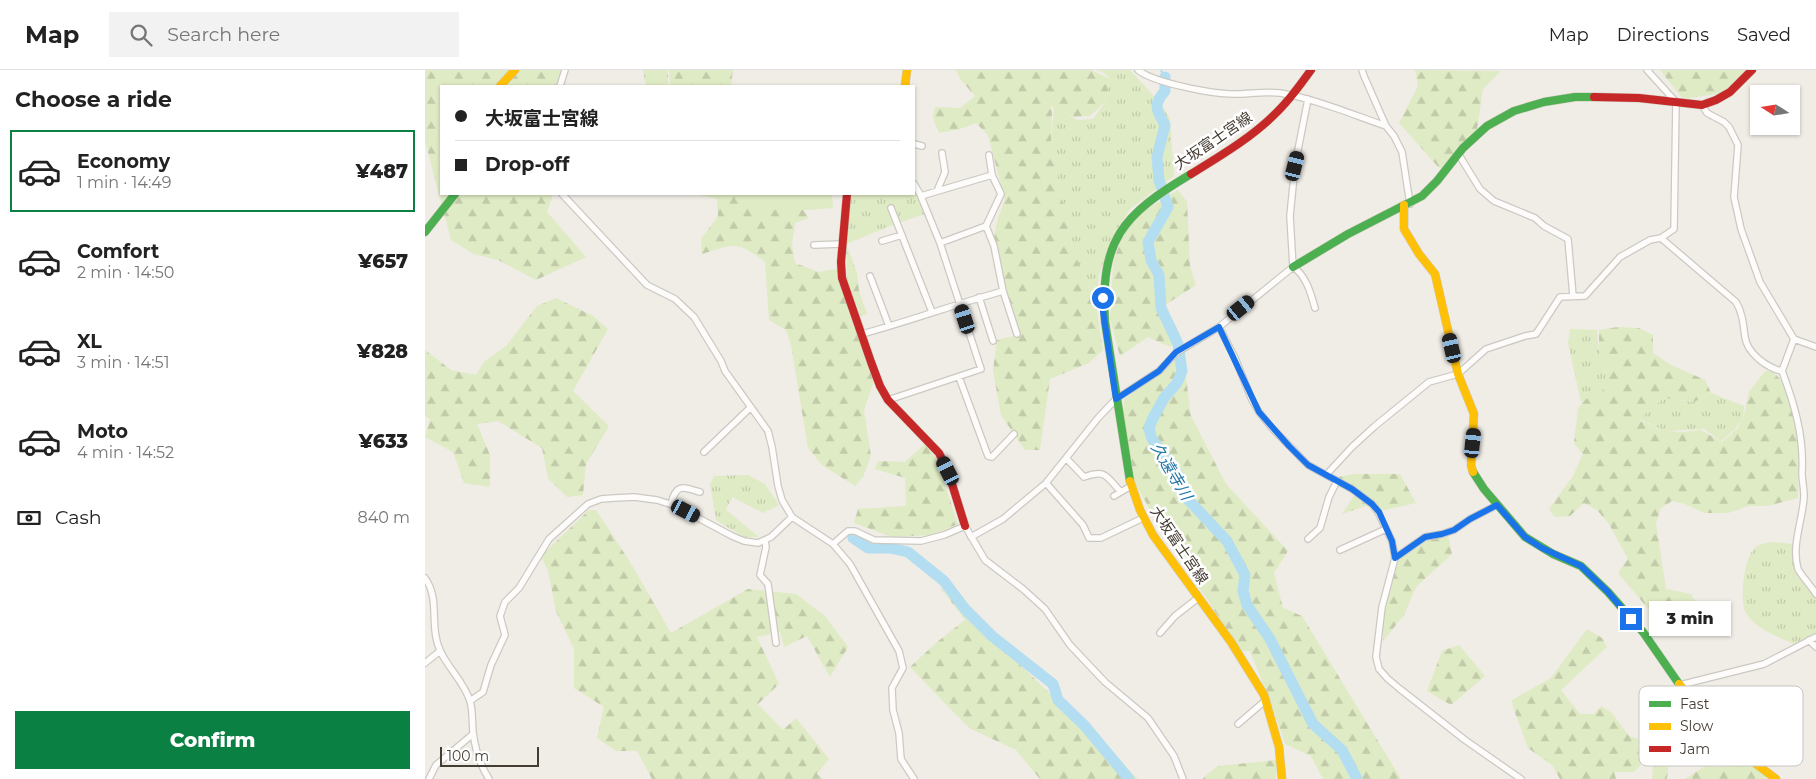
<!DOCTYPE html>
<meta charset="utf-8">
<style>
body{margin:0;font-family:Montserrat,"Noto Sans JP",sans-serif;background:#f2f2f2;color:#222;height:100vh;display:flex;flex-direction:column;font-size:19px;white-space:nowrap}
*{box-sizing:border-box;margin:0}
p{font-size:16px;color:#767676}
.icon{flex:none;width:28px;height:28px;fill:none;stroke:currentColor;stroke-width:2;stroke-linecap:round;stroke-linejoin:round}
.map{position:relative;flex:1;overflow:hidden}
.drawer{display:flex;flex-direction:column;background:#fff;width:425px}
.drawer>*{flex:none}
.guide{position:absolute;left:15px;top:15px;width:475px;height:110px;border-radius:0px;box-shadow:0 1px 4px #0004;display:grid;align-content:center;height:110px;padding:0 15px;background:#fff}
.needle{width:32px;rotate:282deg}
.fabs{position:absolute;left:1325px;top:15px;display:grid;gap:10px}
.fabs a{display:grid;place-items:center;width:50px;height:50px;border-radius:0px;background:#fff;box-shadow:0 1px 4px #0004;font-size:25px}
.scale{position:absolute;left:15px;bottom:12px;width:99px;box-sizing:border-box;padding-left:5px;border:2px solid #453d33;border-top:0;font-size:14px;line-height:18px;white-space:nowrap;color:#453d33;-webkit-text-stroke:4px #fff;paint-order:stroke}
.end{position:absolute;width:22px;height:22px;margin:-11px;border:6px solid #1a73e8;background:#fff;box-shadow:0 0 0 2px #fff}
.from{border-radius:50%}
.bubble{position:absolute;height:35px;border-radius:0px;background:#fff;box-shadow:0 1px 4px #0004;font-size:16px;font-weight:800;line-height:35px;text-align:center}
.car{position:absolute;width:15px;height:30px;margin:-15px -8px;border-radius:6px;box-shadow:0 0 4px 1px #0007;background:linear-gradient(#222 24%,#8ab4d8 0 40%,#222 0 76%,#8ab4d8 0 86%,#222 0)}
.guide b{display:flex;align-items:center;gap:18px;height:48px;font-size:19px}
.guide b+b{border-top:1px solid #e0e0e0}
.guide i{width:12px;height:12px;background:#222}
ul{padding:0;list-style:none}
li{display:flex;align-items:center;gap:15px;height:82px;margin:0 10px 8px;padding:0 5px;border:2px solid transparent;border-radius:0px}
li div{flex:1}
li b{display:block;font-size:19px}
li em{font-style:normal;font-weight:800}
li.active{border-color:#0b8043}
li>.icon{width:45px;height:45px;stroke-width:1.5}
h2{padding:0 15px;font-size:22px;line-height:60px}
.pay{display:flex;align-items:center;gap:12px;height:55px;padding:0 15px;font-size:19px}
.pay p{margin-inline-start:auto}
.cta{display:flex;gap:10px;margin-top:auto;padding:10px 15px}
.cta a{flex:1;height:58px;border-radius:0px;background:#0b8043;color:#fff;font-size:20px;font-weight:800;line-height:58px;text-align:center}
header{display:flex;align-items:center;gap:30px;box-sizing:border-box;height:70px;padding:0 25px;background:#fff;border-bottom:1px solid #e0e0e0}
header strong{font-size:24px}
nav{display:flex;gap:28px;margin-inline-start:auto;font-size:18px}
.search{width:350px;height:45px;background:#f2f2f2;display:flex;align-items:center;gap:12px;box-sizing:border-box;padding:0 18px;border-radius:0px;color:#767676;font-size:19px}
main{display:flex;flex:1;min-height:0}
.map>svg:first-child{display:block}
.grass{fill:url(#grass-tufts)}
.forest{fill:url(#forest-firs)}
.park{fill:#dfebc4}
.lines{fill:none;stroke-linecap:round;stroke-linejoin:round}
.stream{stroke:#b3ddf1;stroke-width:2}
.river{stroke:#b3ddf1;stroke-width:11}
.street-casing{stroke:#ccc8c2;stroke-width:8}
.fast-casing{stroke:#d0c9bd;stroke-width:9}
.slow-casing{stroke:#d0c9bd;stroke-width:9}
.jam-casing{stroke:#d0c9bd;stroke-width:9}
.street{stroke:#fdfcfb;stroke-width:5.5}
.fast{stroke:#4caf50;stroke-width:8}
.slow{stroke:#ffc107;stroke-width:8}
.jam{stroke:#c62828;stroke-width:8}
.route{stroke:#1a73e8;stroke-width:6}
.labels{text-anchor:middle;stroke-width:5;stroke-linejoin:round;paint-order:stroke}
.street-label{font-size:15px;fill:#453d33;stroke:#fff}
.water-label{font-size:16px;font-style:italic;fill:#2278a8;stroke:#fff}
.key{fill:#fff;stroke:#c7c5c2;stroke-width:1}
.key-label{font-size:14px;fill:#453d33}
</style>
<header>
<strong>Map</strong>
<div class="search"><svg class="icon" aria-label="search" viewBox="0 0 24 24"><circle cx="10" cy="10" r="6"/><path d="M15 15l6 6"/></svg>Search here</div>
<nav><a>Map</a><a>Directions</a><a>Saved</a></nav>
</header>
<main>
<section class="drawer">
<h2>Choose a ride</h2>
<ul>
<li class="active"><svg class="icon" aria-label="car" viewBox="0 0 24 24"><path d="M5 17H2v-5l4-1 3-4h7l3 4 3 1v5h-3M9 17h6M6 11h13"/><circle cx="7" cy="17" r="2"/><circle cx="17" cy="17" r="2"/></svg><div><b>Economy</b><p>1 min · 14:49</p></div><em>¥487</em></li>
<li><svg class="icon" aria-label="car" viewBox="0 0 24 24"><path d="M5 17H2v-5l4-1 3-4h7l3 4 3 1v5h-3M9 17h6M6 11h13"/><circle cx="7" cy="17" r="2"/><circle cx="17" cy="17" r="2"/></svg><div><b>Comfort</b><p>2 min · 14:50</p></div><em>¥657</em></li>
<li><svg class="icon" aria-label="car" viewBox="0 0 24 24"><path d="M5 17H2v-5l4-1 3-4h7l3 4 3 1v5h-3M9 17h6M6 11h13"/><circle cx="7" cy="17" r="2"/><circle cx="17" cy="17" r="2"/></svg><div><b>XL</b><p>3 min · 14:51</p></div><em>¥828</em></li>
<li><svg class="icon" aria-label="car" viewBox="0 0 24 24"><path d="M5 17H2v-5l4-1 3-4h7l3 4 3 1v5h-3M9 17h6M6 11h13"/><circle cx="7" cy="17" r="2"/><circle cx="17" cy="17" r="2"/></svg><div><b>Moto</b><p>4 min · 14:52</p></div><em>¥633</em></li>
</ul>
<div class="pay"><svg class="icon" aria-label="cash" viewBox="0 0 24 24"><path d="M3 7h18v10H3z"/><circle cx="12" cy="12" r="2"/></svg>Cash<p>840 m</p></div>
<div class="cta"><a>Confirm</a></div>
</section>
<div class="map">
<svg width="1391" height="709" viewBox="0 0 1391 709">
<defs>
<pattern id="grass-tufts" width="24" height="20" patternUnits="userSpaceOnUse" patternTransform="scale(1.25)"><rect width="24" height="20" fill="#dfebc4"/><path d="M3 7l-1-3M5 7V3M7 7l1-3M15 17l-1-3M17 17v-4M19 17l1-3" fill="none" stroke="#c1caa9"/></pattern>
<pattern id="forest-firs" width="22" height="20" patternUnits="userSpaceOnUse" patternTransform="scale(1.25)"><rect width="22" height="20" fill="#dfebc4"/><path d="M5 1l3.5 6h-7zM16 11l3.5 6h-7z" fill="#c1caa9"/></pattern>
</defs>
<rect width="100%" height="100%" fill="#f0ece6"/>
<path class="grass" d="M218,0H243V16H221Z
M672,0H705L736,34L745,49L749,106L705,139L684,175L674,206L671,234L647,177L626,75L629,37L652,50L668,49L681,31L685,9L678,2Z
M489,115L493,121L500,144L470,154L421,174L425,124H489Z
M1145,259L1172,260L1174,281L1180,290L1181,305L1177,323L1156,332L1143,273Z
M1286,323L1319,336C1320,353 1308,361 1296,371L1279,359L1241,361L1214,349L1239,328L1269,332Z
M323,405L340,414L354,435L338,443L307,427L301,440L334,467H319L291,450L285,414L289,406Z
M1349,472L1368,474L1370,500L1391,529V563L1369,574C1354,567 1330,559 1321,543C1314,532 1319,490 1328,480C1333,473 1341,473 1349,472Z"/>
<path class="forest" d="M0,0H136L131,16H16V124H128L122,142L161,187L111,210L73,190L49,184L26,170L0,71Z
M244,0H308L306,16H245Z
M531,0H666L685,9L681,31L665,46L648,47L626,36L627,42L626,75L647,177L671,234L678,280L664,293L625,309L615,380H600L576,345L568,300L572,270L593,265L569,168L572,151L580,130L563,65L551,53L535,59L514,63L508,48L510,37L535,38L550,26L536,10Z
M990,0L1076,1L1058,19L1051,66L1015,99L974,53L993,16Z
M1235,0H1320L1298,23L1258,29Z
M753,120L762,132L765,196L771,215L740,235L756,267L745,277L723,267L695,286L685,249L688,193L695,173L704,156L721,140Z
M270,124H331V140H378L384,148L370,153L367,175L370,193L393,202L412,199L424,243L449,311L439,340L446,386L438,407L430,416L397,395L383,378L366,275L361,260L344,250L340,192C312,170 309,174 277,184L276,169L293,146L292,129Z
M421,173L432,203L434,221L442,244L436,246L422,211Z
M131,228L168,246L183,259L148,321L184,356L161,394L158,425L142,427L123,408L117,378L73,351L52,354L65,385V417L39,413L28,382L0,367L5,349L0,346V280L26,300L51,305L59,292L81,276L112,236Z
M1193,257L1214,258L1228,265V283L1246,295L1280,310L1286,323L1269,332L1239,328L1214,350L1241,361L1259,362L1276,360L1297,372L1313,358L1319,345L1324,322L1340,301C1345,301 1349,302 1353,307C1362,316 1373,360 1374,373C1374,391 1373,409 1373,428L1343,436H1323L1303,443H1279L1260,434L1247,431L1236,438L1231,453L1241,519L1266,524L1274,540L1270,552L1253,558L1231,548L1193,503L1203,489L1184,454L1172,440L1159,433L1145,446L1130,447L1124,439L1148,406L1158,384L1149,373L1153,338L1161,329L1177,323L1181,305L1180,290L1174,283V260Z
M758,284L766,346L801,414L863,481L849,503L858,538L877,546L976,709H898L886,686L860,674L847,636L825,581H815L782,529L757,495L708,410L698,345L699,330L743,297Z
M501,373L511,388L533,454L507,465L467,467L429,453L433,439L481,436L480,408L450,399L453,391L480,392Z
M930,404H975L991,433L955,441L947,434L917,444L931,423L908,408Z
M164,440H171L205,492L246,563L323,519L371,524L400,546L423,577L405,607L382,566L359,577L355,562L332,567L354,614L333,634L358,660L371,648L404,689L392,704L398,709H227L212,681H191L172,668L179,637L149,618V579L131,541L123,501L116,486Z
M1023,465L1027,484L991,517L979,545L958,571L957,537L970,490L1000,467Z
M515,517L713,709H615L591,680L544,658L485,597L512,572L540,550Z
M1162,559L1177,568L1182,577L1136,620L1155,644H1169L1176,636L1187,643L1204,666L1217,670L1237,651L1255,656L1244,687L1242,709H1227L1228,696L1219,691L1209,702H1189L1191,709H1135L1127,695L1103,678L1088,637L1087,630L1126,608Z
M1034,575L1060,606L1026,635L1002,621L1017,581Z
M1306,678L1343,709H1260L1280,696L1296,697Z
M852,690L851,709H777L793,696Z"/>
<path class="park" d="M331,124H407L408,138L382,140H331Z"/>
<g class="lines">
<path class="stream" d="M736,0L740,7"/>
<path class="river" d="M740,7V21C727,35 732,41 740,55L732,87L734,110L743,137L723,172L726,190L734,205L736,238L753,274L757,301L752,313L739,328L727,350L724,359L727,369L753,405L757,423L802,471L820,505L818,521L822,535L845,569L888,654L917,680L932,709
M428,468L443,478H465L483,482L519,511L540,539L567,566L628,614L633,630L659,655L704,709"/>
<g class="street-casing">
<path id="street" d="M713,0C729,13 788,24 809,24C825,24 839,21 855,23C891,29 926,44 961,56
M937,0L939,6L961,56L969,66L977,82L985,134
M1222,0L1251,32L1249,159L1236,168
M135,16L140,0
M1277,35L1282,43L1299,52L1304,57L1313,75L1309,127L1316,159L1335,212L1369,269L1391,277
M489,74L497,76
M564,85L567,105L576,124L561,156L569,176L578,221L592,264
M1034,85L1055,119L1069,131L1110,148L1119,156L1143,169L1148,226
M512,121L520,102L517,83
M137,124L222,215L250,229L269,247L296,291L300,301L343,361L347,377L353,416L357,430L367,447L408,474L425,494L474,581L478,598L467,618L468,640L474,663L476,689L489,709
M496,126L567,105
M466,138L507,242
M457,171L477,165
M515,173L561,156
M389,175L417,174
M868,197L865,146L870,95L883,29
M868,197C881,205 886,224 890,238
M445,206L464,256
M554,227L568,271
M794,257L810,288L827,330L834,342L847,358L883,395L927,419L947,434L953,442L967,471L970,488L957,537L951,587L954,599L963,609L975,619L1040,670L1096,709
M437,264C485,251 531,234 578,221
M1357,301C1370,336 1379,366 1377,403C1377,410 1379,418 1379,426C1378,450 1366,475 1373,499C1375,504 1387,517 1391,524
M1357,301L1369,269
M534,307L563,386L567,387L589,364
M463,330L556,299L515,173L495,124L489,114
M279,382L326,337
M641,388L659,407C681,399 681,406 695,421
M902,404L927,377L950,356L1004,312L1033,304L1061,279L1100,266L1111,264L1135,227L1160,226L1195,187L1225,170L1236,168L1311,232C1318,244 1318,254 1320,267C1322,283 1342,298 1357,301
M621,413L658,455L664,468H676L718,448
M689,426L706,416
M246,434C251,413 258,417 275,422
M546,467L578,449L621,413L673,348L691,329L734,301L751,283L794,257L868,197
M883,469L895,458L904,427L912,411
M340,471L341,477L335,505L343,514L351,573
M408,474L423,461H430L449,470L496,471L519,465L540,456L560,490L598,519L620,539L645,575L680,612L723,648L749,686L758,709
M915,480L961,459
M970,488L1000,467L1017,464L1029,460L1045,449L1072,435
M0,508C13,526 7,547 11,567C15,592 38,608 45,631C48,641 47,652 48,662C50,678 55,695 64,709
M735,563L750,546L773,528
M1384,570L1391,577
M0,593L15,581
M1255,615L1339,594L1391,567
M45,631L58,622L66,595L80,565L75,546L80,532L94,518L124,469L163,434L176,429L189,428L209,427L232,430L251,436L307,466L319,471L333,473L346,467L367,447
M813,654L841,630
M4,709L11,695L48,664"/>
</g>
<g class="fast-casing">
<path id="fast" d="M0,162L30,124
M868,197L923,164L997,126L1012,111L1038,78L1062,56L1089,41L1119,32L1150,27H1169
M1048,402L1059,419L1100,467L1128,484L1156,496L1183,522L1218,562L1254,614
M705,411L680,252C675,170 697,145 766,104"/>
</g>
<g class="slow-casing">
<path id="slow" d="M75,16L90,0
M480,16L482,0
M979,135V159L994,184L1010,204L1033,304L1049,344L1046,395L1048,402
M705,411L715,440L728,465L806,572L839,625L854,677L857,709
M1254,614L1318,684L1351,709"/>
</g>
<g class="jam-casing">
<path id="jam" d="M1169,27L1214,28L1277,35L1291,30L1305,22L1327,0
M766,104C797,85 829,66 854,40C866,28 876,14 886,0
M422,124L416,192L417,208L446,292L455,316L463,330L514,383L523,401L540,456"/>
</g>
<use href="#street" class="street"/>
<use href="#fast" class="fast"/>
<use href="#slow" class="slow"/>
<use href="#jam" class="jam"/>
</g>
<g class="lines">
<path class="route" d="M678,228V241L691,329L734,301L751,282L794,257L834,342L864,376L883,395L927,419L947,434L954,442L967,471L970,488L1000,467L1017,464L1029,460L1045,449L1072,435L1100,467L1117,478L1156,496L1183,522L1206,549"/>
</g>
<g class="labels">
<g class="street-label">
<text transform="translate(788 71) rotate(-34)" y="5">大坂富士宮線</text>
<text transform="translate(754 475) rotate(56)" y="5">大坂富士宮線</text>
</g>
<g class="water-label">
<text transform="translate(747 401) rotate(59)" y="6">久遠寺川</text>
</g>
</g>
<rect x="1214" y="616" width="164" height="80" rx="8" class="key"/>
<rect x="1224" y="631" width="22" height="6" fill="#4caf50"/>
<rect x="1224" y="653" width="22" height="7" fill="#ffc107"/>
<rect x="1224" y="676" width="22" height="6" fill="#c62828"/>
<g class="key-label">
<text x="1255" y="639">Fast</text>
<text x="1255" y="661">Slow</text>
<text x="1255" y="684">Jam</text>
</g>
</svg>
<div class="fabs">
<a><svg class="needle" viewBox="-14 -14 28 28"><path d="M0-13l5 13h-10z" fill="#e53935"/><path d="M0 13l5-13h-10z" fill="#767676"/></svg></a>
</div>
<div class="scale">100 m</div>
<i class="end from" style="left:678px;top:228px"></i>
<i class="end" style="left:1206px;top:549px"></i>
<div class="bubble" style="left:1224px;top:531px;width:82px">3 min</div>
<i class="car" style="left:870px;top:96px;rotate:14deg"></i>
<i class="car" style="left:816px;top:238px;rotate:51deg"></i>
<i class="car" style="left:540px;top:249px;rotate:342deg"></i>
<i class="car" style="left:1027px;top:278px;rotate:347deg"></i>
<i class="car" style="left:1048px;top:373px;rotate:6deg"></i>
<i class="car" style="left:523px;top:401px;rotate:333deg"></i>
<i class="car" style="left:261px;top:441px;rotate:117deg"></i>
<div class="guide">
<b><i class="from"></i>大坂富士宮線</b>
<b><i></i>Drop-off</b>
</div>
</div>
</main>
